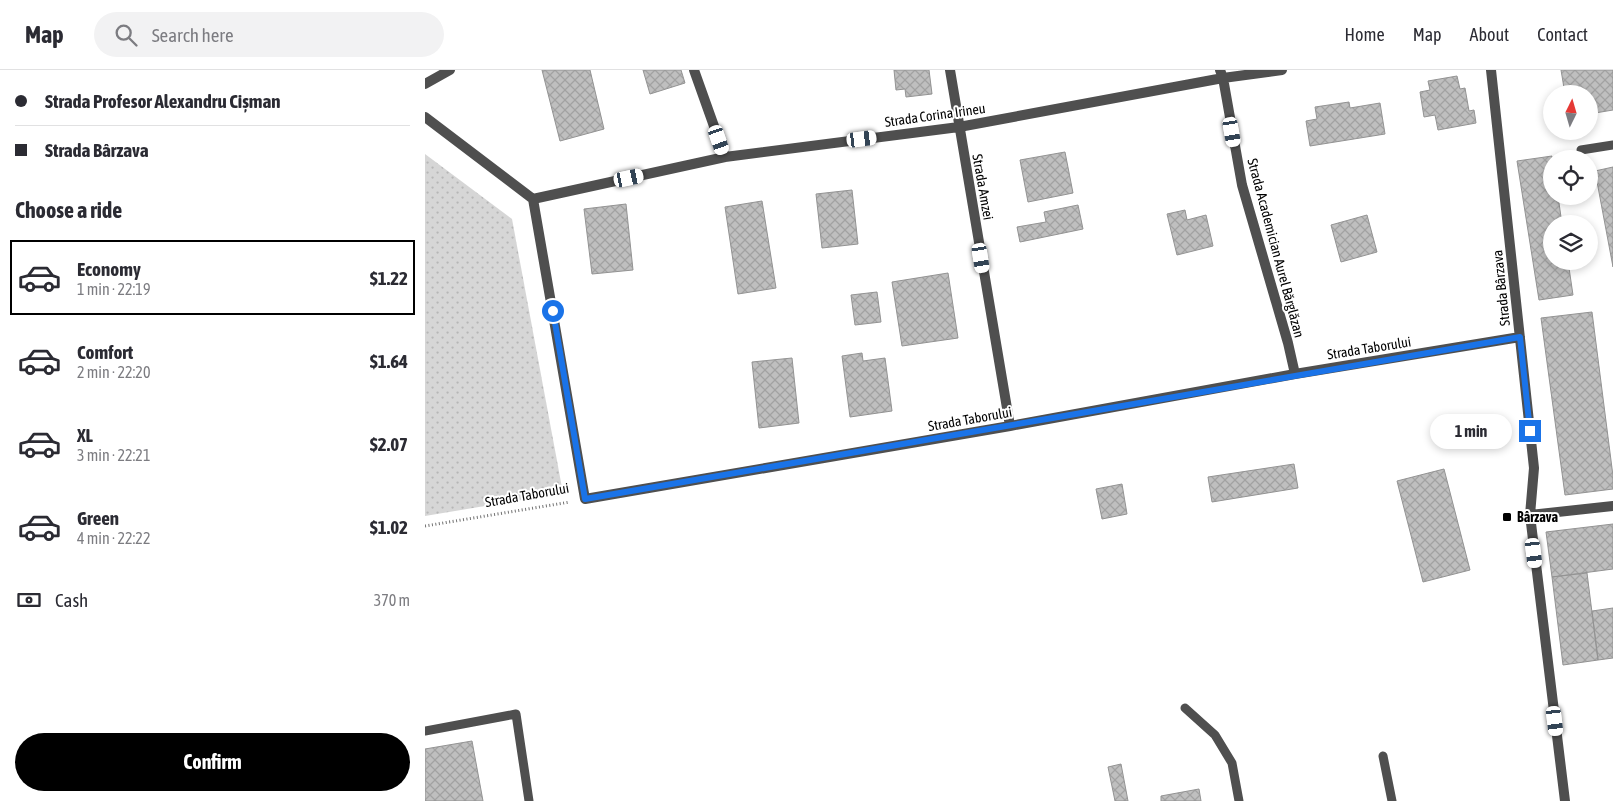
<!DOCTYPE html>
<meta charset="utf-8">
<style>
body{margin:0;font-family:"Asap Condensed",sans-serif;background:#f2f2f3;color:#2b2b33;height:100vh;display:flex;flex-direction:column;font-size:19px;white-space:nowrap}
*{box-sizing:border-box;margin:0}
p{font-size:16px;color:#7c7c81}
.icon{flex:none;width:28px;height:28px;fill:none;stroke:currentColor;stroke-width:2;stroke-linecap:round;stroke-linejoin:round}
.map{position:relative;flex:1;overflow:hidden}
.sheet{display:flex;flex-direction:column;background:#fff;width:425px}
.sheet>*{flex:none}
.guide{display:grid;align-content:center;height:110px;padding:0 15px;background:#fff}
.needle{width:32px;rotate:5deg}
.buttons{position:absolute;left:1118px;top:15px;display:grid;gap:10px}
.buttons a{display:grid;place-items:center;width:55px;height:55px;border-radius:50%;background:#fff;box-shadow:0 2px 8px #0003;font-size:25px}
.end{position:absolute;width:22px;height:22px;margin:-11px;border:6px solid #1a73e8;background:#fff;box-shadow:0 0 0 2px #fff}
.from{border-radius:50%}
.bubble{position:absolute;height:35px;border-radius:18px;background:#fff;box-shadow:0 2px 8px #0003;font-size:16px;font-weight:700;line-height:35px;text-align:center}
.car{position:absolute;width:15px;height:30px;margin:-15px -8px;border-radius:6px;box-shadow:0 0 4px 1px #0007;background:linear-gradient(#fff 24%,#345 0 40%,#fff 0 76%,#345 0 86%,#fff 0)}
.guide b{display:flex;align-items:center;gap:18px;height:48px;font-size:19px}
.guide b+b{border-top:1px solid #e1e1e2}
.guide i{width:12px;height:12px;background:#2b2b33}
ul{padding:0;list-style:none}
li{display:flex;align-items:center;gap:15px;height:75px;margin:0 10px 8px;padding:0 5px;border:2px solid transparent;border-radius:0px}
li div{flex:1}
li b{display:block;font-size:19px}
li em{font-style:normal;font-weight:700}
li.selected{border-color:#000}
li>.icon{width:45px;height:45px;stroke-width:1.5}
h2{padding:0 15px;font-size:22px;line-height:60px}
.pay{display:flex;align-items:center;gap:12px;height:55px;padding:0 15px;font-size:19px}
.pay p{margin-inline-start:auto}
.cta{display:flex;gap:10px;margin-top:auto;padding:10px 15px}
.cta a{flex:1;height:58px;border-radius:30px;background:#000;color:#fff;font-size:20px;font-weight:700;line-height:58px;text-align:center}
header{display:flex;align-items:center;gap:30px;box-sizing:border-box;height:70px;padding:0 25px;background:#fff;border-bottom:1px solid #e1e1e2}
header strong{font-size:24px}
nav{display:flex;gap:28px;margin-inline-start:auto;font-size:18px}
.search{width:350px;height:45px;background:#f2f2f3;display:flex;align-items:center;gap:12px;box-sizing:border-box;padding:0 18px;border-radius:28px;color:#7c7c81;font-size:19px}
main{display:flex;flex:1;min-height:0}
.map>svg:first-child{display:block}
.grass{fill:url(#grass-dots)}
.building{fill:url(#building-cross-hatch);stroke:#939393}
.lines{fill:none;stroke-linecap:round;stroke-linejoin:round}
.path{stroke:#717171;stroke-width:3;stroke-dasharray:1 2.5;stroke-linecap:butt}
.service{stroke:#4f4f4f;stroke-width:9}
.minor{stroke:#4f4f4f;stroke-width:10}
.route{stroke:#1a73e8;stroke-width:6}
.poi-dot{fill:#000;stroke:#fff;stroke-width:2}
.labels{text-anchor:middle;stroke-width:4;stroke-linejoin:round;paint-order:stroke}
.street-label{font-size:14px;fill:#000;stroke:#fff}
.poi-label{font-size:14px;font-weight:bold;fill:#000;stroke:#fff;text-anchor:start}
</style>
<header>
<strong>Map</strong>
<div class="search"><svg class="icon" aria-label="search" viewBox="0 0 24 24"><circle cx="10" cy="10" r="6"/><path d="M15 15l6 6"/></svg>Search here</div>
<nav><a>Home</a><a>Map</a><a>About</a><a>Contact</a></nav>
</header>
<main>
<section class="sheet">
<div class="guide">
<b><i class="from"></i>Strada Profesor Alexandru Cișman</b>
<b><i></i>Strada Bârzava</b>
</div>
<h2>Choose a ride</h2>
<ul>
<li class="selected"><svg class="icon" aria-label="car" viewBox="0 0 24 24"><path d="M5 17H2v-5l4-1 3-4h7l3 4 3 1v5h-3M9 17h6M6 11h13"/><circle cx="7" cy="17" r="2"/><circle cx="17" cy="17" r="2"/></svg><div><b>Economy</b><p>1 min · 22:19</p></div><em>$1.22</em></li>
<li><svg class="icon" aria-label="car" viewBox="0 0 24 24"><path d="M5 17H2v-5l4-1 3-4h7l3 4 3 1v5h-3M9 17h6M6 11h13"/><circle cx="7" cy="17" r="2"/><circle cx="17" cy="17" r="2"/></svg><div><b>Comfort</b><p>2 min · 22:20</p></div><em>$1.64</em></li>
<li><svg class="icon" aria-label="car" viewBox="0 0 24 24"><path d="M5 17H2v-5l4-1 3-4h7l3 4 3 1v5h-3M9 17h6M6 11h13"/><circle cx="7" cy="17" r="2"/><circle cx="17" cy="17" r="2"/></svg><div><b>XL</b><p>3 min · 22:21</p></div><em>$2.07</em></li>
<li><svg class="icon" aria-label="car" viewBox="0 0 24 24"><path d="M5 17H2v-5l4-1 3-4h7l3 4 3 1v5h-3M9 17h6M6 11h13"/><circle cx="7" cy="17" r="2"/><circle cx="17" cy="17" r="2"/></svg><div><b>Green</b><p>4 min · 22:22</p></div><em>$1.02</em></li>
</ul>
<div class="pay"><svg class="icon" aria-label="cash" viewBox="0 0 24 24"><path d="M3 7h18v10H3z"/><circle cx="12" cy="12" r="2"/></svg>Cash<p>370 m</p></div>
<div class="cta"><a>Confirm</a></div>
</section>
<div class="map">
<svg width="1188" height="731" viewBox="0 0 1188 731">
<defs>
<pattern id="grass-dots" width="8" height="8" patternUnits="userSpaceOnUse" patternTransform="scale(1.25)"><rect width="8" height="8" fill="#d6d6d6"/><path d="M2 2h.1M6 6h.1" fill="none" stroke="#b6b6b6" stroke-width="1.8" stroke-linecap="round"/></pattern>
<pattern id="building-cross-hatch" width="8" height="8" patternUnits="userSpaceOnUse" patternTransform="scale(1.25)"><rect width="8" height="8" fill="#bfbfbf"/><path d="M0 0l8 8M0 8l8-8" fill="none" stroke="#a2a2a2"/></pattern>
</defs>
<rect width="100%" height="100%" fill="#fff"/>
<path class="grass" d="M0,84L87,149L138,423L0,446Z"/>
<path class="building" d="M117,0H165L179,59L135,71Z
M218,0H256L260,13L225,24Z
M469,0H504L507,24L481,27L480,19L471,20Z
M1136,0H1188V40L1164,44V24H1140Z
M1032,6L1035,19L1040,18L1044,41L1049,40L1051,53L1013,60L1010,45L999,47L995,22L1005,20L1003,11Z
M924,32L925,38L955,33L960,64L885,76L881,51L892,49L890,37Z
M640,82L648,123L603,132L595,90Z
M1127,86L1126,126H1133L1137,154H1126V191H1143L1148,225L1114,230L1092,91Z
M1188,97V197L1170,101Z
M427,120L433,174L397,178L391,124Z
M337,131L351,218L313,224L300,137Z
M201,134L208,200L167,204L159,139Z
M653,135L658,159L595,172L592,157L621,152L619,142Z
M760,140L762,150L781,145L788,176L752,185L742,144Z
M942,145L952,182L916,192L906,155Z
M523,203L533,268L477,276L467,212Z
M452,222L456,252L430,255L426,225Z
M1167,242L1188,406V419L1140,425L1116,248Z
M437,283L438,291L460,288L467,341L425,347L417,286Z
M367,288L374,353L334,358L327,292Z
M869,394L873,418L787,432L783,407Z
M1019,399L1045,500L998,512L972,411Z
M697,414L702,444L677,449L671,419Z
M1188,454V499L1127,507L1121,462Z
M1162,503L1173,590L1138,595L1127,507Z
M1188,538V588L1173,590L1167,541Z
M47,671L58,731H0V679Z
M696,694L703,731H690L683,697Z
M774,719L776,731H736V726Z"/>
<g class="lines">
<path class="path" d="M0,456L145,432"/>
<path class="service" d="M1156,80L1188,75
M760,638L790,665L807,693L814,731
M0,661L91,644L104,731
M958,686L967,731"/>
<path class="minor" d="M269,0L300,87
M525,0L585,356
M795,0L798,8L817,115L863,273L870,304
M1066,0L1109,398L1105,445L1140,731
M0,14L25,0
M0,47L108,129L160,429L585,356L870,304L1095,267
M108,129L300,87L534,57L798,8L857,0
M1105,445L1188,436"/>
</g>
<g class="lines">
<path class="route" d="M128,241L160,429C472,377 783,319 1095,267L1105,361"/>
</g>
<rect class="poi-dot" x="1077" y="442" width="10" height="10" rx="2.5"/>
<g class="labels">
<g class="street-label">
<text transform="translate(510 45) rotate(-8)" y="5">Strada Corina Irineu</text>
<text transform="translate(558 117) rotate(80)" y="5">Strada Amzei</text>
<text transform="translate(851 178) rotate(75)" y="5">Strada Academician Aurel Bărglăzan</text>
<text transform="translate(1076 218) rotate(-96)" y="5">Strada Bârzava</text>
<text transform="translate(944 278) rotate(-9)" y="5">Strada Taborului</text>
<text transform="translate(545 349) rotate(-10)" y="5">Strada Taborului</text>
<text transform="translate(102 425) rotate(-10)" y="5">Strada Taborului</text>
</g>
<g class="poi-label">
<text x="1092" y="452">Bârzava</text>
</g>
</g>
</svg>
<div class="buttons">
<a><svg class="needle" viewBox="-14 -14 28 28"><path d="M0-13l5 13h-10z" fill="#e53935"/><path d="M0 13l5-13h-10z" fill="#7c7c81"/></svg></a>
<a><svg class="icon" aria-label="locate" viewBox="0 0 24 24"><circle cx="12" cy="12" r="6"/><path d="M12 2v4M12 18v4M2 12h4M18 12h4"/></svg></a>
<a><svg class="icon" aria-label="layers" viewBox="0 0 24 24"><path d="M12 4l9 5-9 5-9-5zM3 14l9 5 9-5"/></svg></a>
</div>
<i class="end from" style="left:128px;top:241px"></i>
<i class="end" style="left:1105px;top:361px"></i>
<div class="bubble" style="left:1005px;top:344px;width:82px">1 min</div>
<i class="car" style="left:807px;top:62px;rotate:170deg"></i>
<i class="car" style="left:437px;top:69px;rotate:83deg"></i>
<i class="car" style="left:294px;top:70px;rotate:161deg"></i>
<i class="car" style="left:204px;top:108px;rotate:78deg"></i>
<i class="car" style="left:556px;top:188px;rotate:171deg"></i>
<i class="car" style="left:1109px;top:483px;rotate:173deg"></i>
<i class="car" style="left:1130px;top:651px;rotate:173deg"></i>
</div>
</main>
